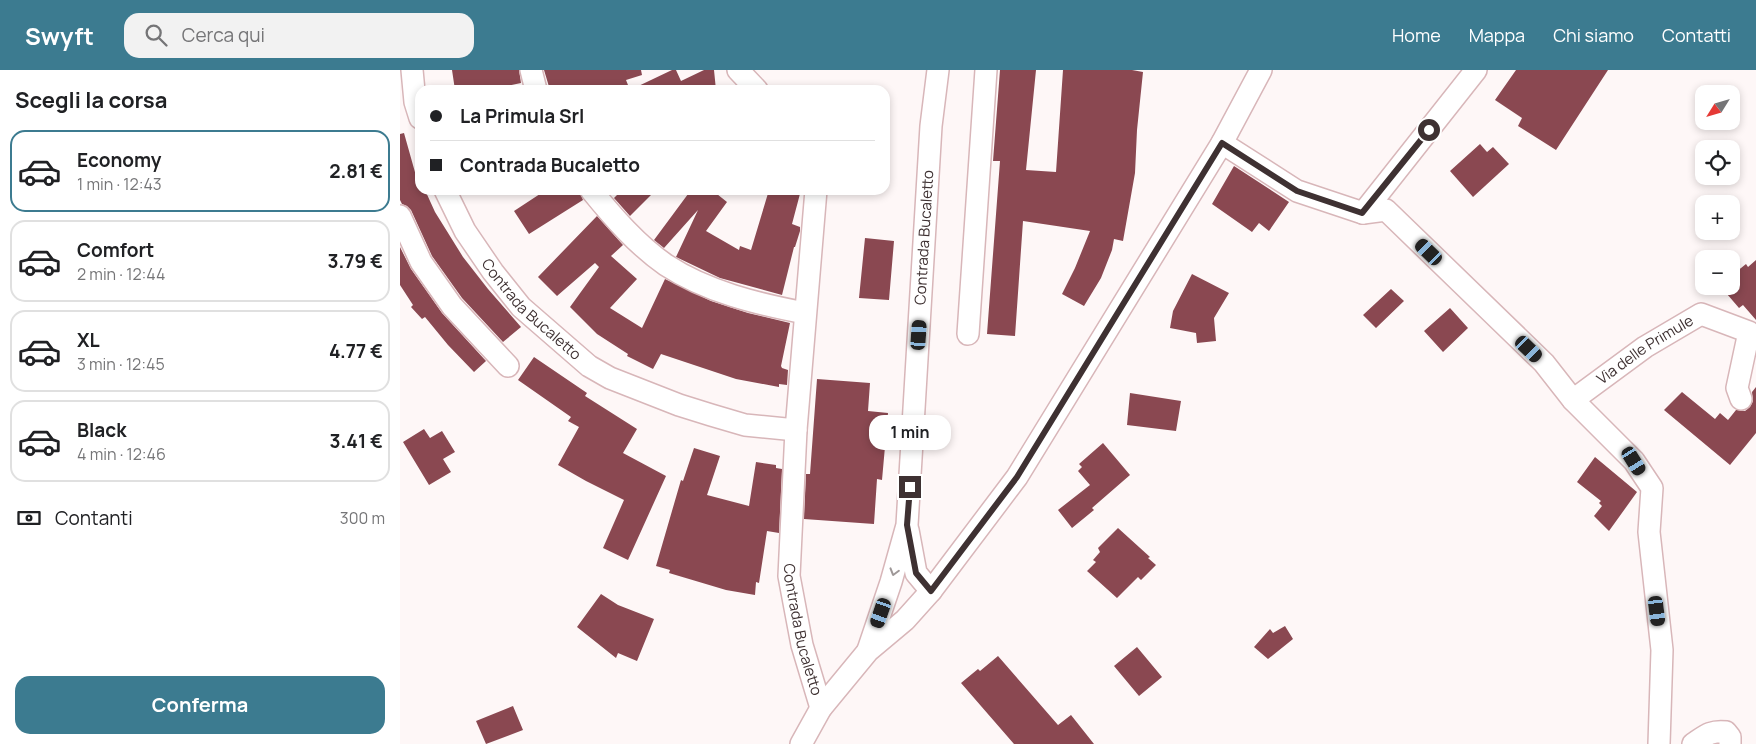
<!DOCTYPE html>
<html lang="it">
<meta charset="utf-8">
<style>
body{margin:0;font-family:Manrope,sans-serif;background:#f2f2f2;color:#202124;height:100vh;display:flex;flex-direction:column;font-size:19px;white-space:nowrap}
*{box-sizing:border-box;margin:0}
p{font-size:16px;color:#757577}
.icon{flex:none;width:28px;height:28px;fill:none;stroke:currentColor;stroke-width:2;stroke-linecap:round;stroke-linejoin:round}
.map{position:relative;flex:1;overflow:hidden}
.details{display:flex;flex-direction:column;background:#fff;width:400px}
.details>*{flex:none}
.banner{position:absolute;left:15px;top:15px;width:475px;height:110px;border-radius:15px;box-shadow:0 2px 8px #0003;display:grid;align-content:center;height:110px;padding:0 15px;background:#fff}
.needle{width:32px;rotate:233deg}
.fabs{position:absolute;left:1295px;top:15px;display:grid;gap:10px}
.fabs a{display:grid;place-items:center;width:45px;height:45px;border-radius:10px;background:#fff;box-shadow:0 2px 8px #0003;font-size:25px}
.end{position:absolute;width:22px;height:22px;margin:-11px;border:6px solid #3e3132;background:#fff;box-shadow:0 0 0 2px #fff}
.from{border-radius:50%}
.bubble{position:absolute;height:35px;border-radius:15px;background:#fff;box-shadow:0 2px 8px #0003;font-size:16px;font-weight:700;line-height:35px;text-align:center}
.car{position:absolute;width:15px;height:30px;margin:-15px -8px;border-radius:6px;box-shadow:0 0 4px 1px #0007;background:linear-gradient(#222 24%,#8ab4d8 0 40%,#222 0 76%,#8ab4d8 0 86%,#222 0)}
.banner b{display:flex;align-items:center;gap:18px;height:48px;font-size:19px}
.banner b+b{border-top:1px solid #e0e0e0}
.banner i{width:12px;height:12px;background:#202124}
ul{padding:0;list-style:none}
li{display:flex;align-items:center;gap:15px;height:82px;margin:0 10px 8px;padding:0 5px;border:2px solid #e0e0e0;border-radius:15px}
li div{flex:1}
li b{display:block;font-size:19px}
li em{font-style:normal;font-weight:700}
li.selected{border-color:#3c7b90}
li>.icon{width:45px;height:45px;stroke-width:1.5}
h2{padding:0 15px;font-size:22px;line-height:60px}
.pay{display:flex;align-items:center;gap:12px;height:55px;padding:0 15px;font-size:19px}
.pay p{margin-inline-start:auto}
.cta{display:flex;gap:10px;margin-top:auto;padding:10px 15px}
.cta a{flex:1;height:58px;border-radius:15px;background:#3c7b90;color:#fff;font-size:20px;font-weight:700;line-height:58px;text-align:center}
header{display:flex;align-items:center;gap:30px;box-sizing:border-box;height:70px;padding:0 25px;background:#3c7b90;color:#fff}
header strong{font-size:24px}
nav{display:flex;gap:28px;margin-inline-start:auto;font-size:18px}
.search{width:350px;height:45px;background:#f2f2f2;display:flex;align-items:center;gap:12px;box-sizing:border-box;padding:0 18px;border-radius:15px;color:#757577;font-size:19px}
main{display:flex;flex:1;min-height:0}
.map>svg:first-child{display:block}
.building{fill:#8a4851}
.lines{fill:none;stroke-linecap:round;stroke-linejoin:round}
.minor-casing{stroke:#d8b6b9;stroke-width:24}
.minor{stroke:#fff;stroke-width:21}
.oneway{stroke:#9e9898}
.route{stroke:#3e3132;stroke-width:6}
.labels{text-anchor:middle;stroke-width:5;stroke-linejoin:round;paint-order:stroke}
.street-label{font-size:15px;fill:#3e3132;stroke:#fef7f7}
</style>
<header>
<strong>Swyft</strong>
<div class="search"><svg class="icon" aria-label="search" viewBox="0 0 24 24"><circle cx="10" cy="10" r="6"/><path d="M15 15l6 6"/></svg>Cerca qui</div>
<nav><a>Home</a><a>Mappa</a><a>Chi siamo</a><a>Contatti</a></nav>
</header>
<main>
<section class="details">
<h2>Scegli la corsa</h2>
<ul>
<li class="selected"><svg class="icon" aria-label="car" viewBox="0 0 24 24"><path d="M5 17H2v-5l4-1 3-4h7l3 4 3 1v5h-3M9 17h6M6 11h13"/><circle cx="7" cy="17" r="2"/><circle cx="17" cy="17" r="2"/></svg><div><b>Economy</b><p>1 min · 12:43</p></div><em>2.81 €</em></li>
<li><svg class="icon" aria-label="car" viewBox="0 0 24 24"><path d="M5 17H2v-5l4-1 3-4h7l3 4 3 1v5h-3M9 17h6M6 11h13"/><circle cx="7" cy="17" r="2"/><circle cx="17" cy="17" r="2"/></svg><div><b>Comfort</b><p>2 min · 12:44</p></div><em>3.79 €</em></li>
<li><svg class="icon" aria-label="car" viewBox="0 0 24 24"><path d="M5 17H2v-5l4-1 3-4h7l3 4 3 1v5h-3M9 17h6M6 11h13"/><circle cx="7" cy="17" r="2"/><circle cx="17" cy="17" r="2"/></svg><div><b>XL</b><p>3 min · 12:45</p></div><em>4.77 €</em></li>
<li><svg class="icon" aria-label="car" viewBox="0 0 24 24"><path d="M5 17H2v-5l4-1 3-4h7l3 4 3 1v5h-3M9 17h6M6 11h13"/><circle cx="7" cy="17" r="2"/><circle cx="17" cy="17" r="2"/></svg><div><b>Black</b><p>4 min · 12:46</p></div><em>3.41 €</em></li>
</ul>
<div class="pay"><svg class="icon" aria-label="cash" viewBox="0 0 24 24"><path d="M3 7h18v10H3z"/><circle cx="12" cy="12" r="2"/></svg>Contanti<p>300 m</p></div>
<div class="cta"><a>Conferma</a></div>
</section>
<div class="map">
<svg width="1356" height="674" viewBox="0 0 1356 674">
<rect width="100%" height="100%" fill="#fef7f7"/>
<path class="building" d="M52,0H119L121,13L89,20H86L85,17L69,20H55Z
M144,0H241L242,5L226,10L230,20H206L204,15L186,20H150Z
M272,0H276L281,11L304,0H314L316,20H230Z
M600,0H636L626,100L656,102L663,0H732L743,2L737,60L735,103L723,171L714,169L712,180L701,208L684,236L662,224L675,198L690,161L623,151L615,266L587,264L600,91H593Z
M1116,0H1208L1156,80L1118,56L1122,48L1095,30Z
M4,63L20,120H25L35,142L63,187L88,219L121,257L103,272L62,228L32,186L11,140L7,136L2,134L0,130V64Z
M1080,74L1087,82L1093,77L1109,94L1073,127L1050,101Z
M834,96L889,132L869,161L859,153L852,162L812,134Z
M146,120H179L183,130L129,164L114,141Z
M222,120H256L230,146L214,128Z
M291,120H312L327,132L306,161L339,180L340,176L351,180L369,120H401L392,154L400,157V161L395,177H394L382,225L320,208L276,187L298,140L264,178L254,170Z
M197,146L223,175L211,186L237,209L210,238L242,258L265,209L311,231L348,243L390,253L381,296L382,298L388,300L387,315L379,314V317L336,309L261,284L253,299L227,286L228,284L197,264L170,237L199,197L195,193L157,226L138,207Z
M465,168L494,171L489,230L459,228Z
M0,177L11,199L42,243L86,291L74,302L48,275L25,247L22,249L11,237L13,235L0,215Z
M1356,190V250L1343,235L1339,238L1327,224L1331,222V206L1346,194L1348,197Z
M792,204L829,223L814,248L816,271L797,273L796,263L770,258L773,241Z
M991,219L1004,231L976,258L963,245Z
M1050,238L1068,258L1043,282L1024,261Z
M134,287L187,323L185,326L237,359L223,383L266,406L228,490L203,478L224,430L186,411L158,395L179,357L168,351L171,347L118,310Z
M417,309L470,313L468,341L488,343L482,410L477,409L474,454L404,449L406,404H410Z
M1356,317V363L1330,395L1264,340L1282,322L1315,349L1320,343L1328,350L1336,340L1345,341L1350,337L1353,331L1352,322Z
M730,323L781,331L776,361L727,355Z
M24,359L30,368L42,361L55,382L43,389L51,402L29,415L3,372Z
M703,373L730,405L692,438L694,440L672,458L658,440L690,415L678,401L682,397L679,394Z
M294,378L320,386L307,425L349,436L356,392L376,395V398L382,399L379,463L367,461L359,513L356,512L355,525L326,520L269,503L270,500L256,496L281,410L283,411Z
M1195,387L1237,422L1209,461L1194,446L1202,436L1199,433L1201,431L1177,412Z
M718,458L750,487L748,488L756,495L741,510L738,507L717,528L687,501L696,492L693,490L700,482L698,478Z
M201,524L218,535L254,549L237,591L218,583L216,588L177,557Z
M885,556L893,569L868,589L854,577L870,559L873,563Z
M737,577L762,607L739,626L714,596Z
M598,586L658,655L671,645L694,674H614L561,613L578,599L580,601Z
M113,636L123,660L86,674L76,651Z"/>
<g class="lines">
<g class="minor-casing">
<g id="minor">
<path d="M12,0L15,32L20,48"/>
<path d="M131,0L136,20"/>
<path d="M338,0L357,20"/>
<path d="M822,73L897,121L963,143L986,140L1144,293L1173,330L1234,391L1252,418L1249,462L1262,580L1259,674"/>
<path id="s1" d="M45,120L65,161L93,202L121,237L189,296L210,308L279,335L311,345L345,355L396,360"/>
<path d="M191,120C213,147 237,175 266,195C307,222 358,234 405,243"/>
<path id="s2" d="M416,120L396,360L389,506L402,575L421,638"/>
<path d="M963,143L1076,0"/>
<path d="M0,146L21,192L52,236L108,296"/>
<path d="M568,264L586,0"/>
<path id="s3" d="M1173,330L1245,277L1301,244L1349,262L1337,318L1341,329"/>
<path d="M508,460L516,503L531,521"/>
<path id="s4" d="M468,580L491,512L507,455L531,56L538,0"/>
<path d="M401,674L421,638L468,581L505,550L531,521L617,407L822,73L861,0"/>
<path d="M1293,674C1305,666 1311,660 1326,662L1330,667V674"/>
</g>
</g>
<use href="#minor" class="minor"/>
</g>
<defs><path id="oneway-chevron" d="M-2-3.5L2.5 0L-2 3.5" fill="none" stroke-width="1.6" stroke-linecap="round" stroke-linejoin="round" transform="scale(1.25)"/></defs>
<use class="oneway" href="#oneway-chevron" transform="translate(494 502) rotate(106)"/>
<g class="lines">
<path class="route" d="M510,417L507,455L516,503L531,521L617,407L822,73L897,121L962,143L1029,60"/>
</g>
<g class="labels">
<g class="street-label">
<text dy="5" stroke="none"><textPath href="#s4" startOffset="419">Contrada Bucaletto</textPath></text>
<text dy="5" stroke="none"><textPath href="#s1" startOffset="149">Contrada Bucaletto</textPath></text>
<text dy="5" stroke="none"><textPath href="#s3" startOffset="88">Via delle Primule</textPath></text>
<text dy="5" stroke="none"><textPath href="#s2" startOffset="442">Contrada Bucaletto</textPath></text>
</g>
</g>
</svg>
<div class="fabs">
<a><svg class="needle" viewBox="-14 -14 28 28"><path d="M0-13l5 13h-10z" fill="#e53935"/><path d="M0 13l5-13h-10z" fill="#757577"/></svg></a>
<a><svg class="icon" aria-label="locate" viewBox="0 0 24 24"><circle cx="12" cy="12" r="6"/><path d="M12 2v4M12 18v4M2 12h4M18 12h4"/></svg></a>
<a>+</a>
<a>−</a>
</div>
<i class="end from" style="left:1029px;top:60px"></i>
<i class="end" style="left:510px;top:417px"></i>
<div class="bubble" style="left:469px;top:345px;width:82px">1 min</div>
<i class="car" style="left:1029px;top:182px;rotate:314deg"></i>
<i class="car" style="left:519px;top:265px;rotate:4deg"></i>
<i class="car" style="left:1129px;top:279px;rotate:134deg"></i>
<i class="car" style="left:1234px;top:391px;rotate:148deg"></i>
<i class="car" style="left:1257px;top:541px;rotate:173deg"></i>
<i class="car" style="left:481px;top:543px;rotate:199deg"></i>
<div class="banner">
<b><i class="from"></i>La Primula Srl</b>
<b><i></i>Contrada Bucaletto</b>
</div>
</div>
</main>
